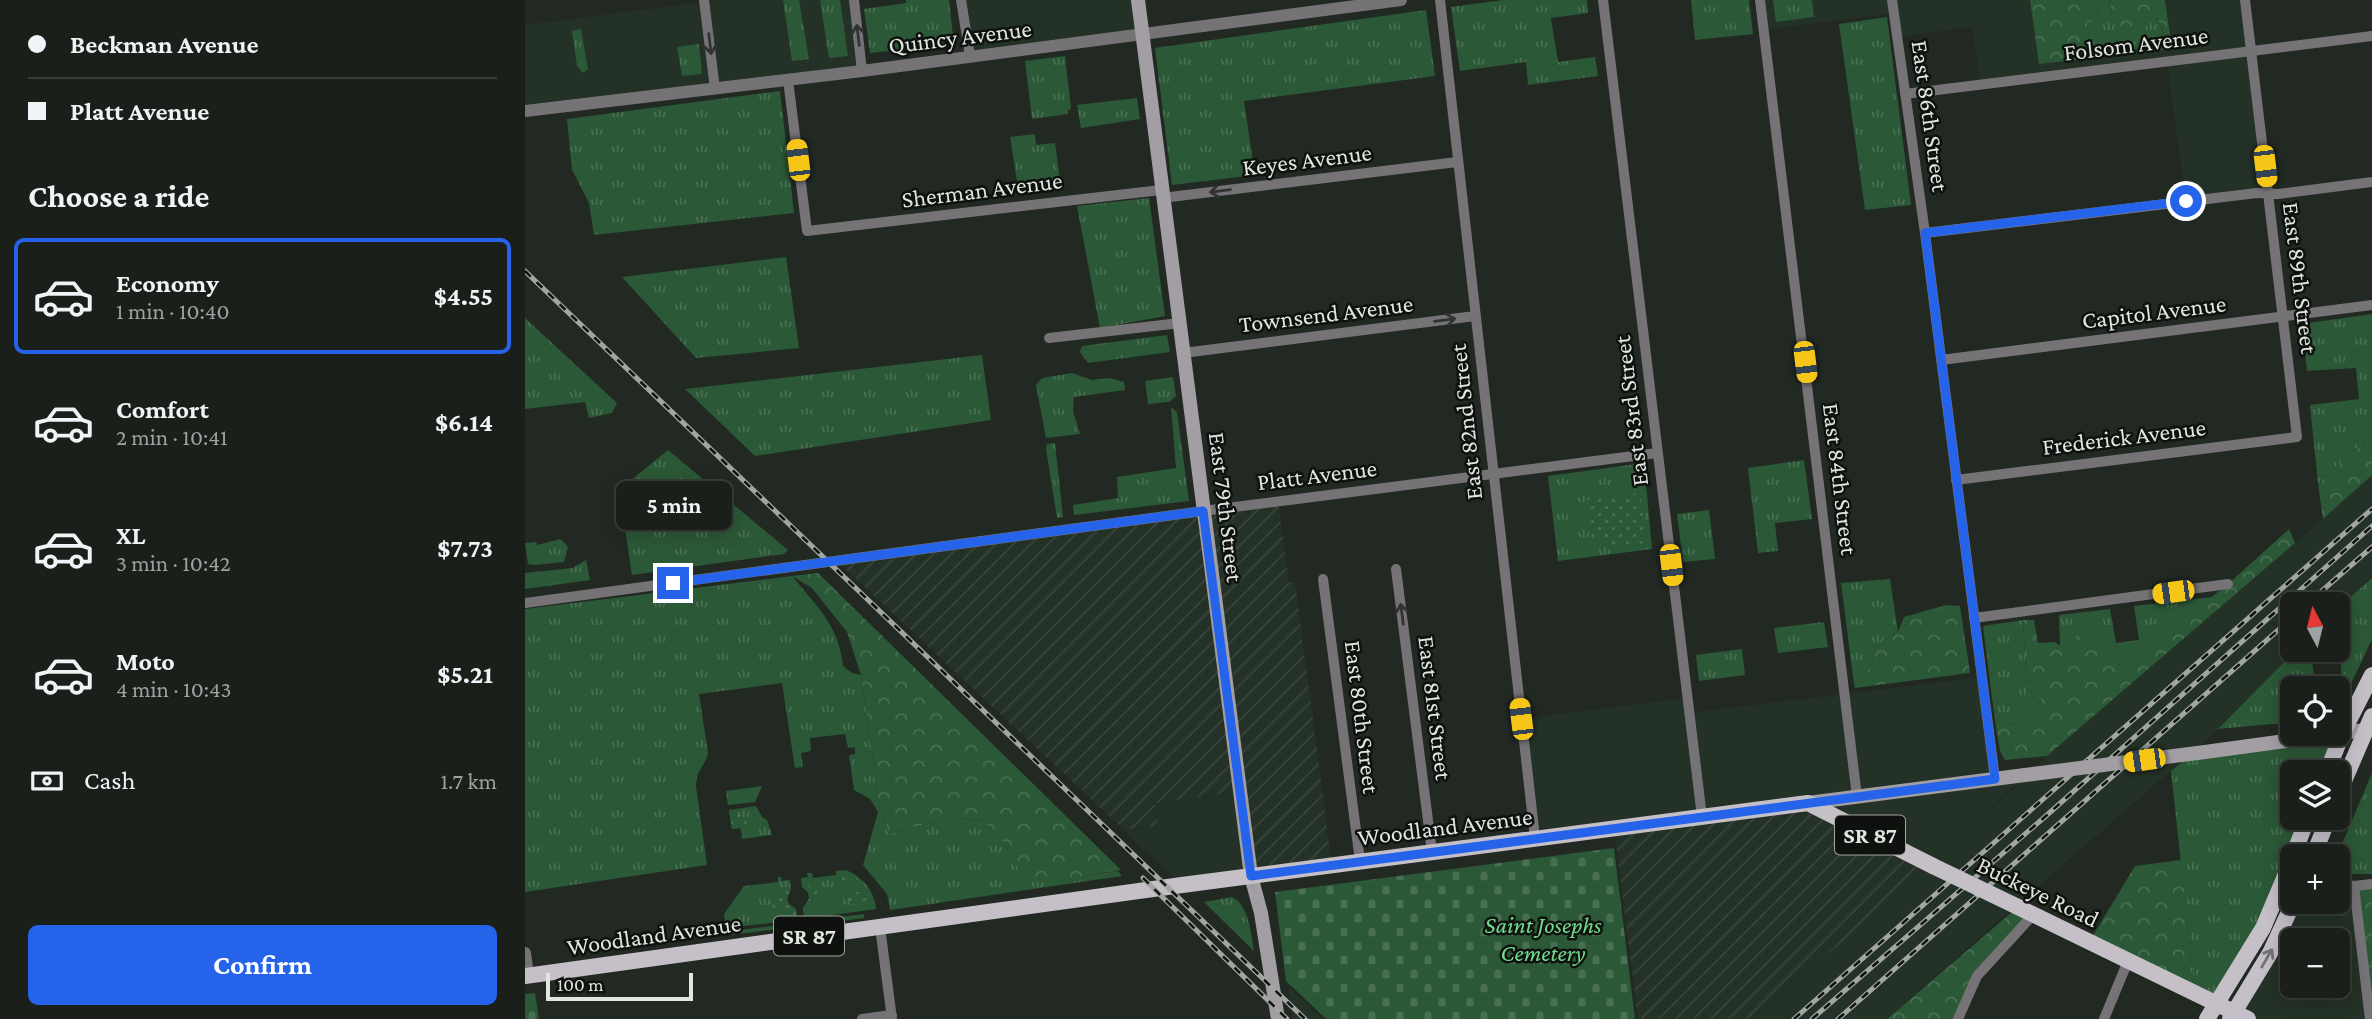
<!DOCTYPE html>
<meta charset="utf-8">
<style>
body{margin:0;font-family:"Crimson Pro",serif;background:#272c27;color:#f1f3f6;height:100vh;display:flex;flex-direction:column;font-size:26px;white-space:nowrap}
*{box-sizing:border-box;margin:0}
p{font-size:23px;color:#9fa2a2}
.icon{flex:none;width:38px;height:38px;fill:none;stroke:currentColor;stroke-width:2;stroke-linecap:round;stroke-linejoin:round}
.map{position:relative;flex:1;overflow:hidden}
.details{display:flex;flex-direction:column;background:#1a1f1a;width:525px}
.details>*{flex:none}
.banner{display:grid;align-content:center;height:154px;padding:0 28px;background:#1a1f1a}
.needle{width:46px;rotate:353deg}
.controls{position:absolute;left:1755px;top:592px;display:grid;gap:14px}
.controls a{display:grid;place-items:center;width:70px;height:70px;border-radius:10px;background:#1a1f1a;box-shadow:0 4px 18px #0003,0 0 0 2px #383d39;font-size:35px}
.scale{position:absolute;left:21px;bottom:18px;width:147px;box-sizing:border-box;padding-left:7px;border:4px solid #e1e6e1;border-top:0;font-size:19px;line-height:24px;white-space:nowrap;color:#e1e6e1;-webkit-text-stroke:5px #0e110e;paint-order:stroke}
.end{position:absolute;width:32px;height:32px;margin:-16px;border:9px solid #2563eb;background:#fff;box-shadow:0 0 0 4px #fff}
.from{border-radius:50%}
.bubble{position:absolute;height:49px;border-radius:10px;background:#1a1f1a;box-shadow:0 4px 18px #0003,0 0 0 2px #383d39;font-size:23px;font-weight:700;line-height:49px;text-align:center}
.car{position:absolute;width:21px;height:42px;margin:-21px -10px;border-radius:9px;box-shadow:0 0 5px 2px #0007;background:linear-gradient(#f5c518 24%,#345 0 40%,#f5c518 0 76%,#345 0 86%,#f5c518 0)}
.banner b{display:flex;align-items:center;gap:24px;height:66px;font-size:26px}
.banner b+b{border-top:2px solid #383d39}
.banner i{width:18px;height:18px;background:#f1f3f6}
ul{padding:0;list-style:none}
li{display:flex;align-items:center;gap:21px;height:116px;margin:0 14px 10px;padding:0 14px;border:4px solid transparent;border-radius:10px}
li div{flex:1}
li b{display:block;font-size:26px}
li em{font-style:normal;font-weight:700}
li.current{border-color:#2563eb}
li>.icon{width:63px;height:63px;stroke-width:1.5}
h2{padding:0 28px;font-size:32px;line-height:84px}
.pay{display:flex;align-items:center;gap:18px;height:77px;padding:0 28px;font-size:26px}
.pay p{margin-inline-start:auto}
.button{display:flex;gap:14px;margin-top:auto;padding:14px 28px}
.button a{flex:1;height:80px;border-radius:10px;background:#2563eb;color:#fff;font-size:28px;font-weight:700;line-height:80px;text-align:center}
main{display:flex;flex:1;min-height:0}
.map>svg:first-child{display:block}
.built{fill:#243126;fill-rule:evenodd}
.industrial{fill:url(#industrial-furrows)}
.grass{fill:url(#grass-tufts)}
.forest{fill:url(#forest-crowns)}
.cemetery{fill:url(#cemetery-stones)}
.garden{fill:url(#garden-dots)}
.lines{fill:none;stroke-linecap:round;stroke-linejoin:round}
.minor{stroke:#767377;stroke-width:10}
.tertiary{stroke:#767377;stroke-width:12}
.secondary{stroke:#a29ea4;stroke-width:14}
.primary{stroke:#c5bfc8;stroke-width:16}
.rail-casing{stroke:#a1a6a1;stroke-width:5}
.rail{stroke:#0e110e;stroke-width:2.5;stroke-dasharray:8;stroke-linecap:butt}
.secondary-bridge{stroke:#a29ea4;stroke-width:14}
.primary-bridge{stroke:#c5bfc8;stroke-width:16}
.oneway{stroke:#323333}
.oneway2{stroke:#737174}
.route{stroke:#2563eb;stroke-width:9}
.labels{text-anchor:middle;stroke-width:5;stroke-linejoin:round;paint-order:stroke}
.shield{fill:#0e110e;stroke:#a2a6a2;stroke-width:2}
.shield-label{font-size:23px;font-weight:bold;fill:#e1e6e1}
.street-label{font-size:24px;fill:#e1e6e1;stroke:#0e110e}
.park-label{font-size:24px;font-style:italic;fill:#71dd8d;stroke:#0e110e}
</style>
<main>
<section class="details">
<div class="banner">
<b><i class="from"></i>Beckman Avenue</b>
<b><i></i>Platt Avenue</b>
</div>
<h2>Choose a ride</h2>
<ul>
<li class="current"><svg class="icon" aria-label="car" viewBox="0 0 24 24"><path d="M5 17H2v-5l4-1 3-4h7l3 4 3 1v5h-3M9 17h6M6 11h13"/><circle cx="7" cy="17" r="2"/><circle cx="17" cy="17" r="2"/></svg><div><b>Economy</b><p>1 min · 10:40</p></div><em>$4.55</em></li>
<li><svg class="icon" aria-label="car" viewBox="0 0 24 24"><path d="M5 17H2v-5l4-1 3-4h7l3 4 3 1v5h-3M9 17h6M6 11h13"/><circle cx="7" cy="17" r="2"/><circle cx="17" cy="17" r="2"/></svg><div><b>Comfort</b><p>2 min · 10:41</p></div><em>$6.14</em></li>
<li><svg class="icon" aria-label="car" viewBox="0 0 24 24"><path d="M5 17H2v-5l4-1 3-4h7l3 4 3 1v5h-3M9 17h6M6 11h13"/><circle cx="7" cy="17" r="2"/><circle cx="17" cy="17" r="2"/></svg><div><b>XL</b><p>3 min · 10:42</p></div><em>$7.73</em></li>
<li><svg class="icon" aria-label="car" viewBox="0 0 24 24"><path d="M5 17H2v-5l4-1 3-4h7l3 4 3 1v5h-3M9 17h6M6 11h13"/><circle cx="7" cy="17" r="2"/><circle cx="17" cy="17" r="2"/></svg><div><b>Moto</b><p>4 min · 10:43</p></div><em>$5.21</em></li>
</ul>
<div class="pay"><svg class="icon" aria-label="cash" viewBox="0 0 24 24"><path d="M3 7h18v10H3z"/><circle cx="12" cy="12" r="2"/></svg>Cash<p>1.7 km</p></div>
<div class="button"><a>Confirm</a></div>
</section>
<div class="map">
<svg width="1847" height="1019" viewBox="0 0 1847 1019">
<defs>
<pattern id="industrial-furrows" width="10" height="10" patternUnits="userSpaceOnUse" patternTransform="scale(1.75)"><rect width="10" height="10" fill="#243126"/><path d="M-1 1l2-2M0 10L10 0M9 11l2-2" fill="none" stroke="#39453b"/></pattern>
<pattern id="grass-tufts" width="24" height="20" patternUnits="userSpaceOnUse" patternTransform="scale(1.75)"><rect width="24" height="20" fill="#2b5836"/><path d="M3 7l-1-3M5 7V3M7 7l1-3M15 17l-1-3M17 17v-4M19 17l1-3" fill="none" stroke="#497053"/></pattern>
<pattern id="forest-crowns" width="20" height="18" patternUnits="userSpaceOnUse" patternTransform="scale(1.75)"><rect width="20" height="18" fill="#2b5836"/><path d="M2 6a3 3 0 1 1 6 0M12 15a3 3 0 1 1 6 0" fill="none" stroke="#497053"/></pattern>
<pattern id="cemetery-stones" width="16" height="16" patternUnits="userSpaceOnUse" patternTransform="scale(1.75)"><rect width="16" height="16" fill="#2b5836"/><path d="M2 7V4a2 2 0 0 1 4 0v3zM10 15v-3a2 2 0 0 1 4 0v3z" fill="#497053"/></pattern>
<pattern id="garden-dots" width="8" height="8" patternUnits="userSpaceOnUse" patternTransform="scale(1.75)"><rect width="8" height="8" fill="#2b5836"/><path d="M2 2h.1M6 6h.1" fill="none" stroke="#497053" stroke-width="1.8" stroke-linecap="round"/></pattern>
</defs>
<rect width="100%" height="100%" fill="#222923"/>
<path class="built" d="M195,0H329L337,71L0,111V25Z
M436,0H613L617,34L445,56Z
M1235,0H1720L1743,193L1661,201L1642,62L1456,85L1447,27L1372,37L1369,13L1239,30Z
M1847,475V577L1813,608V604H1768V649H1772L1689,733L1361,1019H1225L1235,1012L1283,803L1010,838L996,719L1162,698L1165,713L1456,677L1470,779L1500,775L1435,841L1522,756L1798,519Z
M715,792L726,876L657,885L599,831L633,826L630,803Z
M1813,882L1829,886L1845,1019H1705L1769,901H1813ZM1768,940H1813V985H1768Z
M763,986L798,1019H768Z"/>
<path class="industrial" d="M753,501L764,582H770L807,865L726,876L715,792L630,803L633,826L599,830L311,560Z
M1283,803L1408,866L1225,1019H1113L1089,828Z"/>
<path class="grass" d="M258,0H274L284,59L267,61Z
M295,0H315L323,56L304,58Z
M381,0H424L429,44L345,53L339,9L381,3Z
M978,0H1062L1063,13L1026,18L1033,62L1070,57L1073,76L1003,85L1001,62L935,71L926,7Z
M1166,0H1224L1228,34L1170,40Z
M1248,0H1287L1289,17L1251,22Z
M1570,0H1585L1587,15L1631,18L1647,49L1568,58L1562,22L1573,19Z
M901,10L910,76L719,101L730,175L647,185L630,48Z
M1362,17L1386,205L1340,210L1314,24Z
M56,29L63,69L58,73L52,66L47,31Z
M174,44L177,74L157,76L152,47Z
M540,56L546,109L543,110V114L507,119L500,61Z
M255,91L269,213L69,235L64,203L47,170L42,119Z
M612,98L615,119L556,128L552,105Z
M510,134L511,145L530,143L536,189L494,194L485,137Z
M624,198L640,316L575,328L552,206Z
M261,257L274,348L171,358L97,277Z
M1847,314V434L1793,483L1785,405L1834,399L1831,368L1782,371L1777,324Z
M0,318L92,403L87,413L64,418L60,402L0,409Z
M642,335L645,352L563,363L555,352L557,346Z
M457,355L466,420L230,456L160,389Z
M547,373L567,380L585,378L599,382L600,390L549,397L548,411L555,434L521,438L511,385L517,378Z
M648,377L651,396L644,402L623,404L620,381Z
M646,407L652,412L664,501L549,515L548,505L593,498L592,477L651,468Z
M530,443L538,517L532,518L521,449L522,444Z
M143,450L263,550L259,554L107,575L94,490Z
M1279,460L1287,519L1250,523L1253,551L1233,553L1223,468Z
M1119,463L1127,549L1033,561L1023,476Z
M1184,510L1190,559L1158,562L1152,514Z
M36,539L43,547L39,562L10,565L3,564L0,543L11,542L12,545Z
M61,560L65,580L0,589V573L48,568Z
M267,576C292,607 314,625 318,666L327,673L336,675L355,810L364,834L427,817L458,821L476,838L495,871L514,882L593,871L597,876L365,910L362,894L338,865L353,812L345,799L329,790L324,755L330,754V747L323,748L320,734L285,738L286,751L276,753L278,767L270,768L257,683L174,694L183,753C180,767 171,769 171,786L182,865L0,892V609Z
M1847,578V639L1819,699L1813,635V608Z
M1365,579L1373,632L1350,648L1346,666L1329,684L1316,583Z
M1688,597L1597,668L1588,655L1558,632L1535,647L1534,615L1585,609L1591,643L1614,640L1609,606Z
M1498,620L1502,694L1518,698L1501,721L1485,725L1470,721L1458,626Z
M1299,622L1303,647L1253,653L1249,628Z
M1217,649L1220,675L1174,681L1171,655Z
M1772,649H1785L1791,688H1768L1767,722L1693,729Z
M1817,734L1802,772H1768V817H1783L1768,856L1692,1004L1670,994L1646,771L1667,754Z
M1847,773V874H1826L1813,869L1812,856Z
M237,786L230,802L203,805L201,791Z
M231,806L237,817L242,820L247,835L217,839L216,828L207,829L204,810Z
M321,870C338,877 350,892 351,909L279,919L278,908L284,899L283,892L277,887L276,878L283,877L282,873H287L288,878L311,875V871Z
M253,877H256L257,881L265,880L266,889L262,899L265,906L271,910L272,920L201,928L199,914L219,886L253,882Z
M707,897C724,905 726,934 729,951L679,902Z
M339,914V918L205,935L207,931Z"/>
<path class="forest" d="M1505,0H1570L1573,19L1562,23L1568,58L1514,64Z
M1585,0H1640L1647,49L1632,19L1618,28L1595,26L1587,15Z
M1847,434V475L1798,519L1793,483Z
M1764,529L1770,543L1522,756L1480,760L1475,751L1470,721L1485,725L1501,721L1517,699L1502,695L1498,620H1509L1513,643L1530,642L1535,646L1558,632L1570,630L1597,668L1703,584Z
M293,573L596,870L514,883L495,871L476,838L458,821L427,817L364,834L355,810L336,675L322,632L287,588L267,576Z
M1421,605L1435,606L1445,673L1330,688L1329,684L1346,666L1350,648L1373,632L1379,617Z
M1656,860L1670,994L1564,942L1610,866Z
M1847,884V1019L1829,886Z
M1493,907L1508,915L1452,976L1433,1019H1362Z"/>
<path class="cemetery" d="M1089,848L1110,1019H801L761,981L750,892Z
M10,993L14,1019H0V994Z"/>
<path class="garden" d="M1115,493L1122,543L1081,547L1079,537L1067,538L1062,500Z
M204,810H209L221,821L223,828L216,831L215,828L207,829Z
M318,871L326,873L333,879V882L323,885L317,883L315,874Z
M285,885L292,889V898L283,913L279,914L278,908L284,899L283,892L279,889Z
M255,888L265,891L262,896L263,903L271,909L272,915H264L259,907L252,910L247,907Z
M331,892H338L344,901L339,904H325L324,899Z"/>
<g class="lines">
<path class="minor" d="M179,0L190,89
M329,0L337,71
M436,0L445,56
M915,0L1010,838
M1078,0L1177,817
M1235,0L1332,797
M1367,0L1400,233L1470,779
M263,80L282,231L636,190
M1380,94L1847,36
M637,198L932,162
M1400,233L1732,193L1753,194L1847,182
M524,338L655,323
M658,353L950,316
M1416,360L1847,305
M1431,480L1772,437L1720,0
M871,569L907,852
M798,579L835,861
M0,603L678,511L1132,453
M1449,618L1703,584
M1813,882L1829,886L1847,884
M1829,886L1845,1019
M355,927L367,1019
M337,1019L367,1015
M1433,1019L1452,976L1508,915
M1579,1019L1603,961"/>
<path class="tertiary" d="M0,111L337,71L876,0
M0,953L3,975"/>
<path class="secondary" d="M613,0L726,876L736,913L753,1019
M1680,752L1847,729
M1283,803L1500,775"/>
<path class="primary" d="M1802,772L1817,734L1847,675
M1813,795L1847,716
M1768,856L1783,817
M1788,856L1804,817
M1493,907L1723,1019
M0,976L657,885L1283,803L1408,866
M1682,1019L1738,928L1768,857
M1705,1019L1745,953L1769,901"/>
<g class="rail-casing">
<path id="rail" d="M0,271L780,1019
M1782,604L1847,547
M618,878L762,1019
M1269,1019L1847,509
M1287,1019L1522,815L1847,526
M1313,1019L1768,617"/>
</g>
<use href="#rail" class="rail"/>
<path class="secondary-bridge" d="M1500,775L1680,752"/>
<path class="primary-bridge" d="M1408,866L1493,907"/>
</g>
<defs><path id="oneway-shaft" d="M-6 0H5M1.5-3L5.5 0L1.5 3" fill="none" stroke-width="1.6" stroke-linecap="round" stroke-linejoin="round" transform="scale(1.75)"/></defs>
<g class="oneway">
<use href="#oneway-shaft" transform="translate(333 35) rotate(-97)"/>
<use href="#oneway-shaft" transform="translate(185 44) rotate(83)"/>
<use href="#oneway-shaft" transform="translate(695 191) rotate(173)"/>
<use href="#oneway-shaft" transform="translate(920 320) rotate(-7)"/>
<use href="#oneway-shaft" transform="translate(877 614) rotate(-97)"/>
</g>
<use class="oneway2" href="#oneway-shaft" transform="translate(1742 958) rotate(-60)"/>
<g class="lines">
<path class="route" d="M148,583L678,511L726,876L1470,779L1400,233L1661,201"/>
</g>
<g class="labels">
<g class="shield">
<rect x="1310" y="815.5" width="70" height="39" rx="5"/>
<rect x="249" y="916.5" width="70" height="39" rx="5"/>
</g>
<g class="shield-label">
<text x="1345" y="843">SR 87</text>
<text x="284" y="944">SR 87</text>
</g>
<g class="street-label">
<text transform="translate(435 37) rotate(-7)" y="8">Quincy Avenue</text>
<text transform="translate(1611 44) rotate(-7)" y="8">Folsom Avenue</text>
<text transform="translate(1405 116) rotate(82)" y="8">East 86th Street</text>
<text transform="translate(782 160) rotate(-7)" y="8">Keyes Avenue</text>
<text transform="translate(457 190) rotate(-7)" y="8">Sherman Avenue</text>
<text transform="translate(1775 278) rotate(83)" y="8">East 89th Street</text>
<text transform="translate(1629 312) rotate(-7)" y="8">Capitol Avenue</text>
<text transform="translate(801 314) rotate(-7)" y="8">Townsend Avenue</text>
<text transform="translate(1106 411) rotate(-97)" y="8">East 83rd Street</text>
<text transform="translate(941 422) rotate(-96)" y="8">East 82nd Street</text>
<text transform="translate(1599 437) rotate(-7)" y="8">Frederick Avenue</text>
<text transform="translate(792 475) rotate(-7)" y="8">Platt Avenue</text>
<text transform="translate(1315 479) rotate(83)" y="8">East 84th Street</text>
<text transform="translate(701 507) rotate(83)" y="8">East 79th Street</text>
<text transform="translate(910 708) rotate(83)" y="8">East 81st Street</text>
<text transform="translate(837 717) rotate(83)" y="8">East 80th Street</text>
<text transform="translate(920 827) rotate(-7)" y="8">Woodland Avenue</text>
<text transform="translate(1513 892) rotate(26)" y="8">Buckeye Road</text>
<text transform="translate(129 935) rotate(-8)" y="8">Woodland Avenue</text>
</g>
<g class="park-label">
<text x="1018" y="933">Saint Josephs<tspan x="1018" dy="28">Cemetery</tspan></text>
</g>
</g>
</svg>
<div class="controls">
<a><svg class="needle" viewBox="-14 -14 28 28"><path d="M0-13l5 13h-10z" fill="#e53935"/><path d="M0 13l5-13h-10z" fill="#9fa2a2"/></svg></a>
<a><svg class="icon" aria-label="locate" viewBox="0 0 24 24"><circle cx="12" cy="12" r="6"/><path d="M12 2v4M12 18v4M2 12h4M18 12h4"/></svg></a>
<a><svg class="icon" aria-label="layers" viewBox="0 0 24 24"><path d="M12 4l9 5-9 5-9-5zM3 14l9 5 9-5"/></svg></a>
<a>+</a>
<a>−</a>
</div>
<div class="scale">100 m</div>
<i class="end from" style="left:1661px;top:201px"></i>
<i class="end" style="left:148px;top:583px"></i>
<div class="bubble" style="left:91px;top:481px;width:116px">5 min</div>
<i class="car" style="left:273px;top:160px;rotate:353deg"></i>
<i class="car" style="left:1740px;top:166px;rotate:173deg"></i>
<i class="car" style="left:1280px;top:362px;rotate:173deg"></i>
<i class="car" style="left:1146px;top:565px;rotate:173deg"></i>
<i class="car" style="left:1648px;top:592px;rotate:262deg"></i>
<i class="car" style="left:996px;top:719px;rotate:353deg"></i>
<i class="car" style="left:1619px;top:760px;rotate:262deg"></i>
</div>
</main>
